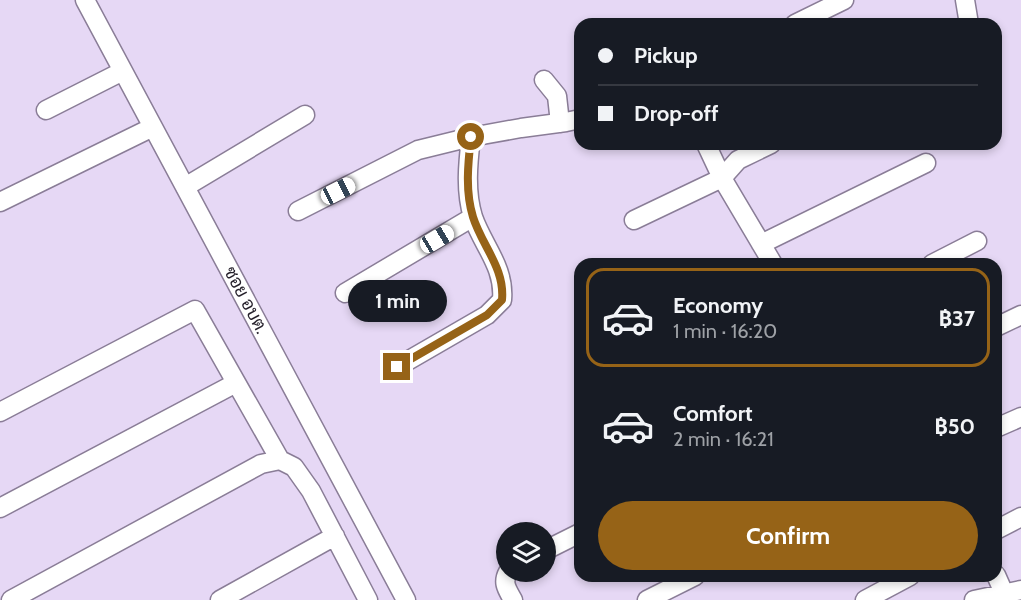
<!DOCTYPE html>
<meta charset="utf-8">
<style>
body{margin:0;font-family:Cabin,Sarabun,sans-serif;background:#20242c;color:#f1f3f6;height:100vh;display:flex;flex-direction:column;font-size:22px;white-space:nowrap}
*{box-sizing:border-box;margin:0}
p{font-size:20px;color:#9ea1a6}
.icon{flex:none;width:33px;height:33px;fill:none;stroke:currentColor;stroke-width:2;stroke-linecap:round;stroke-linejoin:round}
.map{position:relative;flex:1;overflow:hidden}
.sheet{position:absolute;left:574px;top:258px;width:428px;height:324px;display:flex;flex-direction:column;background:#171b24;border-radius:18px;box-shadow:0 3px 9px #0003}
.sheet>*{flex:none}
.guide{position:absolute;left:574px;top:18px;width:428px;height:132px;border-radius:18px;box-shadow:0 3px 9px #0003;display:grid;align-content:center;height:132px;padding:0 24px;background:#171b24}
.fabs{position:absolute;left:496px;top:522px;display:grid;gap:12px}
.fabs a{display:grid;place-items:center;width:60px;height:60px;border-radius:50%;background:#171b24;box-shadow:0 3px 9px #0003;font-size:30px}
.end{position:absolute;width:27px;height:27px;margin:-14px;border:8px solid #966317;background:#fff;box-shadow:0 0 0 3px #fff}
.from{border-radius:50%}
.bubble{position:absolute;height:42px;border-radius:21px;background:#171b24;box-shadow:0 3px 9px #0003;font-size:20px;font-weight:700;line-height:42px;text-align:center}
.car{position:absolute;width:18px;height:36px;margin:-18px -9px;border-radius:8px;box-shadow:0 0 4px 2px #0007;background:linear-gradient(#fff 24%,#345 0 40%,#fff 0 76%,#345 0 86%,#fff 0)}
.guide b{display:flex;align-items:center;gap:21px;height:57px;font-size:22px}
.guide b+b{border-top:2px solid #363941}
.guide i{width:15px;height:15px;background:#f1f3f6}
ul{padding:10px 0 0;list-style:none}
li{display:flex;align-items:center;gap:18px;height:99px;margin:0 12px 9px;padding:0 12px;border:3px solid transparent;border-radius:18px}
li div{flex:1}
li b{display:block;font-size:22px}
li em{font-style:normal;font-weight:700}
li.on{border-color:#966317}
li>.icon{width:54px;height:54px;stroke-width:1.5}
.primary-button{display:flex;gap:12px;margin-top:auto;padding:12px 24px}
.primary-button a{flex:1;height:69px;border-radius:36px;background:#966317;color:#fff;font-size:24px;font-weight:700;line-height:69px;text-align:center}
.map>svg:first-child{display:block}
.lines{fill:none;stroke-linecap:round;stroke-linejoin:round}
.minor-casing{stroke:#8a7d97;stroke-width:21}
.minor{stroke:#fff;stroke-width:18}
.route{stroke:#966317;stroke-width:8}
.labels{text-anchor:middle;stroke-width:5;stroke-linejoin:round;paint-order:stroke}
.street-label{font-size:18px;fill:#241f2a;stroke:#fff}
</style>
<div class="map">
<svg width="1021" height="600" viewBox="0 0 1021 600">
<rect width="100%" height="100%" fill="#e6d8f5"/>
<g class="lines">
<g class="minor-casing">
<path id="minor" d="M85,0L406,600
M965,0L969,24
M795,24L844,0
M544,80L557,96L560,123
M46,110L123,71
M706,144L722,178L773,264
M185,187L305,115
M0,202L153,127
M298,211L418,150L471,137L521,128L566,122L580,119
M634,220L722,178L738,160L771,144
M761,244L926,163
M932,264L977,241
M345,293L473,217
M996,327L1021,315
M397,367L487,315L502,300C505,267 483,246 473,217C465,191 468,163 471,137
M0,412L195,310L280,460L294,467L311,491L368,600
M996,428L1021,417
M0,508L236,383
M996,530L1021,517
M546,550L580,533
M508,572C502,583 507,589 513,600
M996,575L1007,600
M11,600L261,464L280,460
M220,600L335,536
M647,600L695,576
M865,600L910,576
M974,600L1021,590"/>
</g>
<use href="#minor" class="minor"/>
</g>
<g class="lines">
<path class="route" d="M397,367L487,315L502,300C505,268 482,246 473,217C465,191 468,163 471,137"/>
</g>
<g class="labels">
<g class="street-label">
<text transform="translate(246 300) rotate(62)" y="6">ซอย อบต.</text>
</g>
</g>
</svg>
<div class="fabs">
<a><svg class="icon" aria-label="layers" viewBox="0 0 24 24"><path d="M12 4l9 5-9 5-9-5zM3 14l9 5 9-5"/></svg></a>
</div>
<i class="end from" style="left:471px;top:137px"></i>
<i class="end" style="left:397px;top:367px"></i>
<div class="bubble" style="left:348px;top:280px;width:99px">1 min</div>
<i class="car" style="left:338px;top:191px;rotate:63deg"></i>
<i class="car" style="left:437px;top:239px;rotate:59deg"></i>
<div class="guide">
<b><i class="from"></i>Pickup</b>
<b><i></i>Drop-off</b>
</div>
<section class="sheet">
<ul>
<li class="on"><svg class="icon" aria-label="car" viewBox="0 0 24 24"><path d="M5 17H2v-5l4-1 3-4h7l3 4 3 1v5h-3M9 17h6M6 11h13"/><circle cx="7" cy="17" r="2"/><circle cx="17" cy="17" r="2"/></svg><div><b>Economy</b><p>1 min · 16:20</p></div><em>฿37</em></li>
<li><svg class="icon" aria-label="car" viewBox="0 0 24 24"><path d="M5 17H2v-5l4-1 3-4h7l3 4 3 1v5h-3M9 17h6M6 11h13"/><circle cx="7" cy="17" r="2"/><circle cx="17" cy="17" r="2"/></svg><div><b>Comfort</b><p>2 min · 16:21</p></div><em>฿50</em></li>
</ul>
<div class="primary-button"><a>Confirm</a></div>
</section>
</div>
